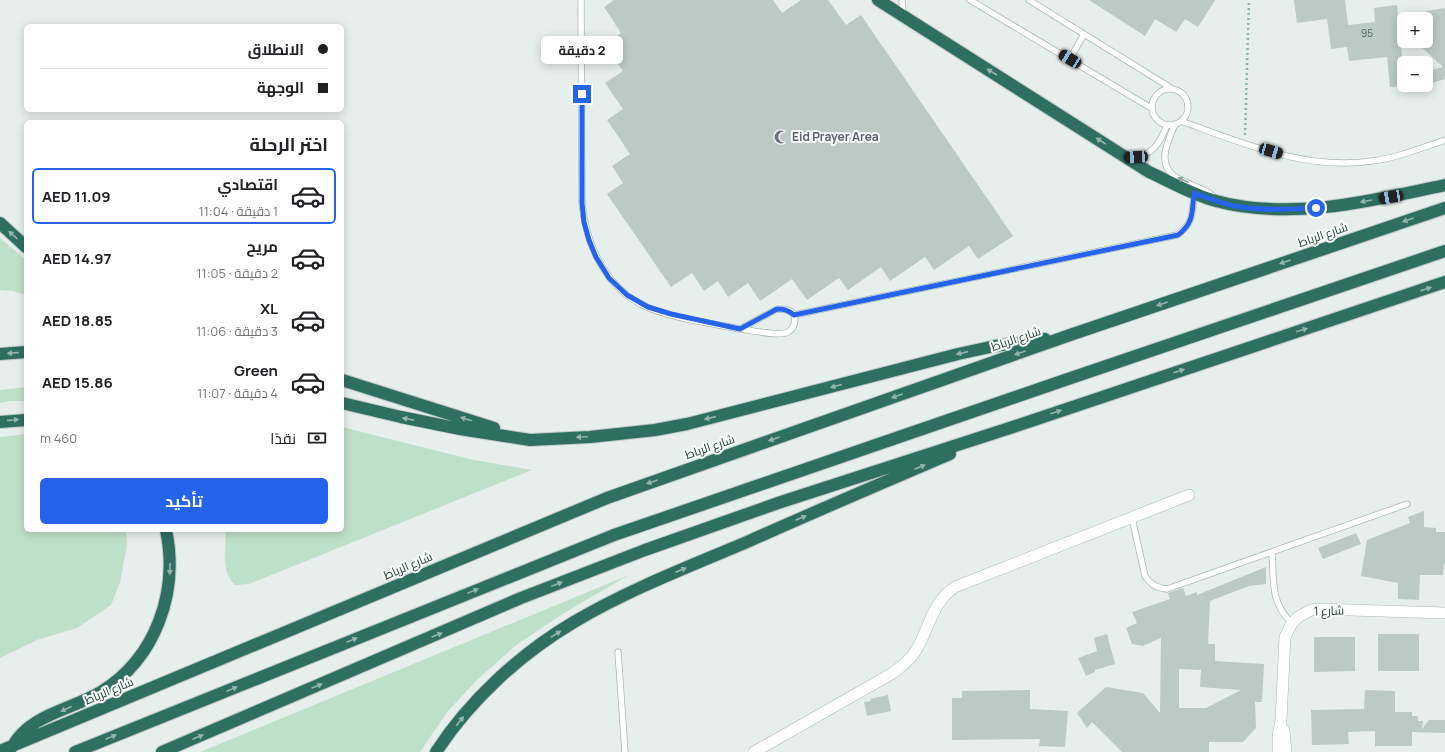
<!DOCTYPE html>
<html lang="ar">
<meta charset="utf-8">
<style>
body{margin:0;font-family:Manrope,Cairo,sans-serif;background:#f2f2f2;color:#202124;direction:rtl;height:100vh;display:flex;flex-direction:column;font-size:15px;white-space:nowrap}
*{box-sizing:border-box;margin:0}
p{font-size:13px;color:#757577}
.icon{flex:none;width:22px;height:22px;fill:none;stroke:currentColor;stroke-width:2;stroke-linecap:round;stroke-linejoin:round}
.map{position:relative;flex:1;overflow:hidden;direction:ltr}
.panel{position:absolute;left:24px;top:120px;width:320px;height:412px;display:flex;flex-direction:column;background:#fff;border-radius:6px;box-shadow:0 2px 10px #0003;direction:rtl}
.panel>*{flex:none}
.guide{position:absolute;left:24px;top:24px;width:320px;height:88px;border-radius:6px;box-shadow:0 2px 10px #0003;direction:rtl;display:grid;align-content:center;height:88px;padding:0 16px;background:#fff}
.tools{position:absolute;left:1397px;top:12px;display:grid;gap:8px}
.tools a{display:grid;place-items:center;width:36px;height:36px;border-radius:6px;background:#fff;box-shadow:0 2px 10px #0003;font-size:20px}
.end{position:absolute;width:18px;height:18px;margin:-9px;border:5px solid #2563eb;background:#fff;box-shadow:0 0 0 2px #fff}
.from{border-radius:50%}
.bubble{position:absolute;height:28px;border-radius:6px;background:#fff;box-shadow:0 2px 10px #0003;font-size:13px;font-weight:700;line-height:28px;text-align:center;direction:rtl}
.car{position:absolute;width:12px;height:24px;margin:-12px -6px;border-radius:5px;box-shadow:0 0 3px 1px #0007;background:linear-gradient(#222 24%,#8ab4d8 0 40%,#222 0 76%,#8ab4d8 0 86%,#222 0)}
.guide b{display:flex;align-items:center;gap:14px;height:38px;font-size:15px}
.guide b+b{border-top:1px solid #e0e0e0}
.guide i{width:10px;height:10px;background:#202124}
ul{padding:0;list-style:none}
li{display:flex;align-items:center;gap:12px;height:56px;margin:0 8px 6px;padding:0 8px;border:2px solid transparent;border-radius:6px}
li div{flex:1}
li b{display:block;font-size:15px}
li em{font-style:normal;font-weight:700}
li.selected{border-color:#2563eb}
li>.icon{width:36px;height:36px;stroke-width:1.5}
h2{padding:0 16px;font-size:18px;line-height:48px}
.pay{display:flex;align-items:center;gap:10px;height:44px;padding:0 16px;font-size:15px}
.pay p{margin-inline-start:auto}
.primary-button{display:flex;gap:8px;margin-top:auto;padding:8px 16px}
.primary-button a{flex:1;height:46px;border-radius:6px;background:#2563eb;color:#fff;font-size:16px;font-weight:700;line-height:46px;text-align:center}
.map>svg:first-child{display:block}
.green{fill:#bfe0c8}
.building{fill:#bbcac4;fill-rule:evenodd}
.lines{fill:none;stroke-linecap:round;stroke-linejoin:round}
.service-casing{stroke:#a8b8b2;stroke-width:7}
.minor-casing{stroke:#a8b8b2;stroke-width:12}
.motorway-casing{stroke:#c2cac8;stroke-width:14}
.path{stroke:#86b3a5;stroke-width:2.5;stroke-dasharray:2 3;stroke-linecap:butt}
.service{stroke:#fff;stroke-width:5.5}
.minor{stroke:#fff;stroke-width:11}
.motorway{stroke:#2f6f62;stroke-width:12}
.oneway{fill:#93b5ae}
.oneway2{fill:#92a09c}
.route{stroke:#2563eb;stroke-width:5}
.labels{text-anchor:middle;stroke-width:4;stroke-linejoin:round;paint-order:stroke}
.number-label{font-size:10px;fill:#4a645c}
.worship-label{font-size:12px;font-weight:bold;fill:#5b616d;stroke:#f7fbf9;text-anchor:start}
.street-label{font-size:12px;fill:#24423a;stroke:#f7fbf9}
</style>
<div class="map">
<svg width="1445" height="752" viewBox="0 0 1445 752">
<rect width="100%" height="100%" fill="#e6efeb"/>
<path class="green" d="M0,238L26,260V295L13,291L0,290Z
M26,387V401H10L0,403V390Z
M342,427L474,460L532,470L249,584L235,585C219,570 228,549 225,530H342Z
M26,434V530H126L127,546L120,582L111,605L77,628L37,640L0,658V437Z
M629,575L564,613L515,646L477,680L448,711L420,752H200Z"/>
<path class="building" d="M614,0H773L782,13L801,0H828L846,25L861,15L1013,236L978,259L969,246L934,270L925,257L890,281L881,267L848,290L839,278L807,300L792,279L760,301L748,283L728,297L718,281L704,291L692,273L671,287L607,194L623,183L612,166L630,154L607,120L623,109L605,83L623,71L604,45L621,33L604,7Z
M1089,0H1215L1198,27L1185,19L1176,32L1155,19L1145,36Z
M1294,0H1345L1348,25L1375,22L1374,8L1397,5L1405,86L1390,87L1387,57L1349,61L1347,47L1331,49L1327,19L1297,23Z
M1445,8V79L1426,85V72L1443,67L1415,41H1426V11Z
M1424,511V527L1436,528V532H1445V564H1444L1443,575H1420L1419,600L1398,599V583L1361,576L1367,540L1410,523L1408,517Z
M1356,533L1361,544L1323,559L1318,548Z
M1266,567V584L1249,586L1210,601L1208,644H1215V661L1264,664L1262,702H1255L1256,728L1243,742H1209V752H1122L1092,722L1087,728L1077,713L1106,687L1143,693L1160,713L1161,638L1143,646L1132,644L1126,628L1137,623L1132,612L1170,599L1168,593L1183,588L1186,596L1197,592V595ZM1179,669L1201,670L1200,687L1241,690L1206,708H1179Z
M1107,634L1115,664L1095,670V672L1086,676L1078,658L1097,651L1094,638Z
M1378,634H1419V671H1378Z
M1314,637H1355V671L1314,672Z
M1030,690V709L1068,711L1065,747L1039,746L1040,739L952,740V698H962V691Z
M1365,690L1395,691V712H1412V716H1418V721H1423L1422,729L1429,720H1445V733L1412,732V746H1375V731L1348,732L1349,744L1312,745L1311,710L1364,709Z
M888,695L891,711L867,716L864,702L871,701L870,699Z"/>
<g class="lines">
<g class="service-casing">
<path id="service" d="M581,0L582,203C586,245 606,290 649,308C676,319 711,323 740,329
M902,0L903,14
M970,0L1151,108
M1029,0L1171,88
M1070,59L1084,34
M1152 107a18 18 0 1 1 36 0a18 18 0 1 1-36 0Z
M1181,121C1242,143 1306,171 1372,161C1397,158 1421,148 1445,140
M1175,124C1169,140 1156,162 1174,176C1181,181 1191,184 1199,188C1206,191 1211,192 1214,199
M1130,157C1153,156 1159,145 1167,125
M777,309C781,309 786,309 790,311C798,316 795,328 788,332C779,337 751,330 740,329Z
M794,315L1177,235C1194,223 1192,213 1194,193
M1132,518L1145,576C1151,585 1157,588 1167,589L1407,504
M1272,553C1274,580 1270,603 1292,623
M618,652L625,752"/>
</g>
<g class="minor-casing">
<path id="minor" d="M1284,730L1286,752
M754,752L893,673C901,667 909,661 915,652C929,630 931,603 955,587L1189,495
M1278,752V737L1281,720L1285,637L1292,623L1298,617L1311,610L1319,609L1445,613"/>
</g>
<g class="motorway-casing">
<path id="motorway" d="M878,0L1149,172C1171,182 1193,195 1216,201C1290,221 1372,201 1445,185
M0,223L26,247
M0,354L26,352
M342,380L494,428
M342,403L401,417L460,429L530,440L590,437L655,430L687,424L958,354L995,346L1045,339
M0,422L26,420
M12,747C30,714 71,710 101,692C156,658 179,592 166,530
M0,751L607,498L1070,335L1445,208
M75,752L614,535L1065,380L1445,251
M162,752L521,598L645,550L781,502L1019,425L1445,282
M436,752C470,700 520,654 574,622C628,590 688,567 747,542C814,512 882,483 950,454"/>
</g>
<path class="path" d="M1245,135L1249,0"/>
<use href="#service" class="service"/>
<use href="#minor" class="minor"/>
<use href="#motorway" class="motorway"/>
</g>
<defs><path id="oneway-solid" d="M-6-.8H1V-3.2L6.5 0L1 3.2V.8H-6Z"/></defs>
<g class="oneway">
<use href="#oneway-solid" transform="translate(992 72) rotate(-148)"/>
<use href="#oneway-solid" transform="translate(1101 141) rotate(-148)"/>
<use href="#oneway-solid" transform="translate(1366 201) rotate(170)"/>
<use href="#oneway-solid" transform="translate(1408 220) rotate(161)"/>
<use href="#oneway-solid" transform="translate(13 235) rotate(-138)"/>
<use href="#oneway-solid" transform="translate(1285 262) rotate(161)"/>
<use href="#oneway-solid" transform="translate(1426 289) rotate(-18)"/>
<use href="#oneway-solid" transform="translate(1162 304) rotate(161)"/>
<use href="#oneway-solid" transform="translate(1302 330) rotate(-18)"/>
<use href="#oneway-solid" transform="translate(13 353) rotate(176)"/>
<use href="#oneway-solid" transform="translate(962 353) rotate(167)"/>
<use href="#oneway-solid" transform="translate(1020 353) rotate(161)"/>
<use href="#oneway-solid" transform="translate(1179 371) rotate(-18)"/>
<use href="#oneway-solid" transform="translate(836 386) rotate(165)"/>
<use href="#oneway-solid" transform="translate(897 396) rotate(161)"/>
<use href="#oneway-solid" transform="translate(1056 412) rotate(-18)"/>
<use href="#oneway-solid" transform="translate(710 418) rotate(167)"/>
<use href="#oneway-solid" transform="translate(408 419) rotate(-169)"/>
<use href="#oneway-solid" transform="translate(466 419) rotate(-162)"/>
<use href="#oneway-solid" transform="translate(13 420) rotate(-4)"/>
<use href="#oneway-solid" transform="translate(582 437) rotate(177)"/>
<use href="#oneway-solid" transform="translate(774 439) rotate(161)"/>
<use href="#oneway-solid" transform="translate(920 467) rotate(-23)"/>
<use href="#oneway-solid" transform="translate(652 482) rotate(161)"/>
<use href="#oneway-solid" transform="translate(801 518) rotate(-23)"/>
<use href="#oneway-solid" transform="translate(170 569) rotate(92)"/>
<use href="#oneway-solid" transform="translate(681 570) rotate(-23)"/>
<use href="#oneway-solid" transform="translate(557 584) rotate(-21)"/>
<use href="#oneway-solid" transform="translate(473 591) rotate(-22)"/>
<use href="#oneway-solid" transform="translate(556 634) rotate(-33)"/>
<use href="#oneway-solid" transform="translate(437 635) rotate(-23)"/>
<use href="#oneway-solid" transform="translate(352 640) rotate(-22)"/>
<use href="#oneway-solid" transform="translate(317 686) rotate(-23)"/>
<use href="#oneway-solid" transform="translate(232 689) rotate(-22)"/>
<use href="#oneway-solid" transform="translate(66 709) rotate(156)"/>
<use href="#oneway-solid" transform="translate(460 721) rotate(-51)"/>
<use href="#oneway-solid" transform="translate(111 737) rotate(-22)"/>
<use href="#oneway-solid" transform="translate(198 737) rotate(-23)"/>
</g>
<use class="oneway2" href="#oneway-solid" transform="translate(1183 180) rotate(-155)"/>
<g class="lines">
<path class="route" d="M582,94V203L584,222L589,240L596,257L609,278L627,295L648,307L671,314L740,329L777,309C784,309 788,310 794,315L1178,235C1194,223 1192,212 1194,193C1207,198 1221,203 1235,206C1262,211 1290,209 1316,208"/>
</g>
<defs>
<g id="mosque-bare" transform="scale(1.08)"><path d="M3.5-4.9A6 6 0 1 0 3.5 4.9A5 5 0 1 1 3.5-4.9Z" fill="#6b7280" stroke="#f7fbf9" stroke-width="2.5" paint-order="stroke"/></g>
</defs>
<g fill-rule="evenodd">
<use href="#mosque-bare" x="781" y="137"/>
</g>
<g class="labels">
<g class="number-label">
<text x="1367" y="37">95</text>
</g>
<g class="worship-label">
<text x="792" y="141">Eid Prayer Area</text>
</g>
<g class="street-label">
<text transform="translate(1323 235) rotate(-19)" y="4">شارع الرباط</text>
<text transform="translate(1016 339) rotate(-19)" y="4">شارع الرباط</text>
<text transform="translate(710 447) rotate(-19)" y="4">شارع الرباط</text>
<text transform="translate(408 566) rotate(-23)" y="4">شارع الرباط</text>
<text transform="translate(1329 611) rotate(-2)" y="4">شارع 1</text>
<text transform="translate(109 691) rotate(-23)" y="4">شارع الرباط</text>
</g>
</g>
</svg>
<div class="tools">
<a>+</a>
<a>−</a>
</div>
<i class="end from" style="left:1316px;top:208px"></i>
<i class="end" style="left:582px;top:94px"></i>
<div class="bubble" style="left:541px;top:36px;width:82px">2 دقيقة</div>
<i class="car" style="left:1070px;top:59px;rotate:301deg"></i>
<i class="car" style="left:1271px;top:151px;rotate:106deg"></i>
<i class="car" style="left:1136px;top:157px;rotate:267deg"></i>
<i class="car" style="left:1391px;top:197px;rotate:260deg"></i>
<div class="guide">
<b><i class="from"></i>الانطلاق</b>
<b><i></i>الوجهة</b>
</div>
<section class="panel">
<h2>اختر الرحلة</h2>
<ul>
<li class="selected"><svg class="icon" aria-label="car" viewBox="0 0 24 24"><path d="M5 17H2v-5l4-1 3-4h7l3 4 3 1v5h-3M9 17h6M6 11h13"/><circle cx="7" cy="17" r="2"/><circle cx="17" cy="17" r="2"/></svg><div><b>اقتصادي</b><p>1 دقيقة · 11:04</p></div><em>AED 11.09</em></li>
<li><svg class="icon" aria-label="car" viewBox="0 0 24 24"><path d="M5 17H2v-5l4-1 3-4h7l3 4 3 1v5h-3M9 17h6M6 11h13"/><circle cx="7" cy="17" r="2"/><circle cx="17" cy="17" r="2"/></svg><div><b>مريح</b><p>2 دقيقة · 11:05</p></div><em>AED 14.97</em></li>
<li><svg class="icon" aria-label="car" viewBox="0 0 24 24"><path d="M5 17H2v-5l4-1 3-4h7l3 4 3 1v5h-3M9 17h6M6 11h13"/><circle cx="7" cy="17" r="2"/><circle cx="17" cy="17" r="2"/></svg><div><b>XL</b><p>3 دقيقة · 11:06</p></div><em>AED 18.85</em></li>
<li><svg class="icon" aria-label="car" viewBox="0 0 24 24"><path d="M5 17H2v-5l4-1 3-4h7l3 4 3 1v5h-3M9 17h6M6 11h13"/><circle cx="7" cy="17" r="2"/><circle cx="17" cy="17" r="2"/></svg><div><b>Green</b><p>4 دقيقة · 11:07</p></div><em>AED 15.86</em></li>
</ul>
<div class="pay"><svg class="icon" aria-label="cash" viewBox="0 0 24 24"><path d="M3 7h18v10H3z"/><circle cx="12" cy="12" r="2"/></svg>نقدًا<p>460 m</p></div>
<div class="primary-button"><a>تأكيد</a></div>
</section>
</div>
